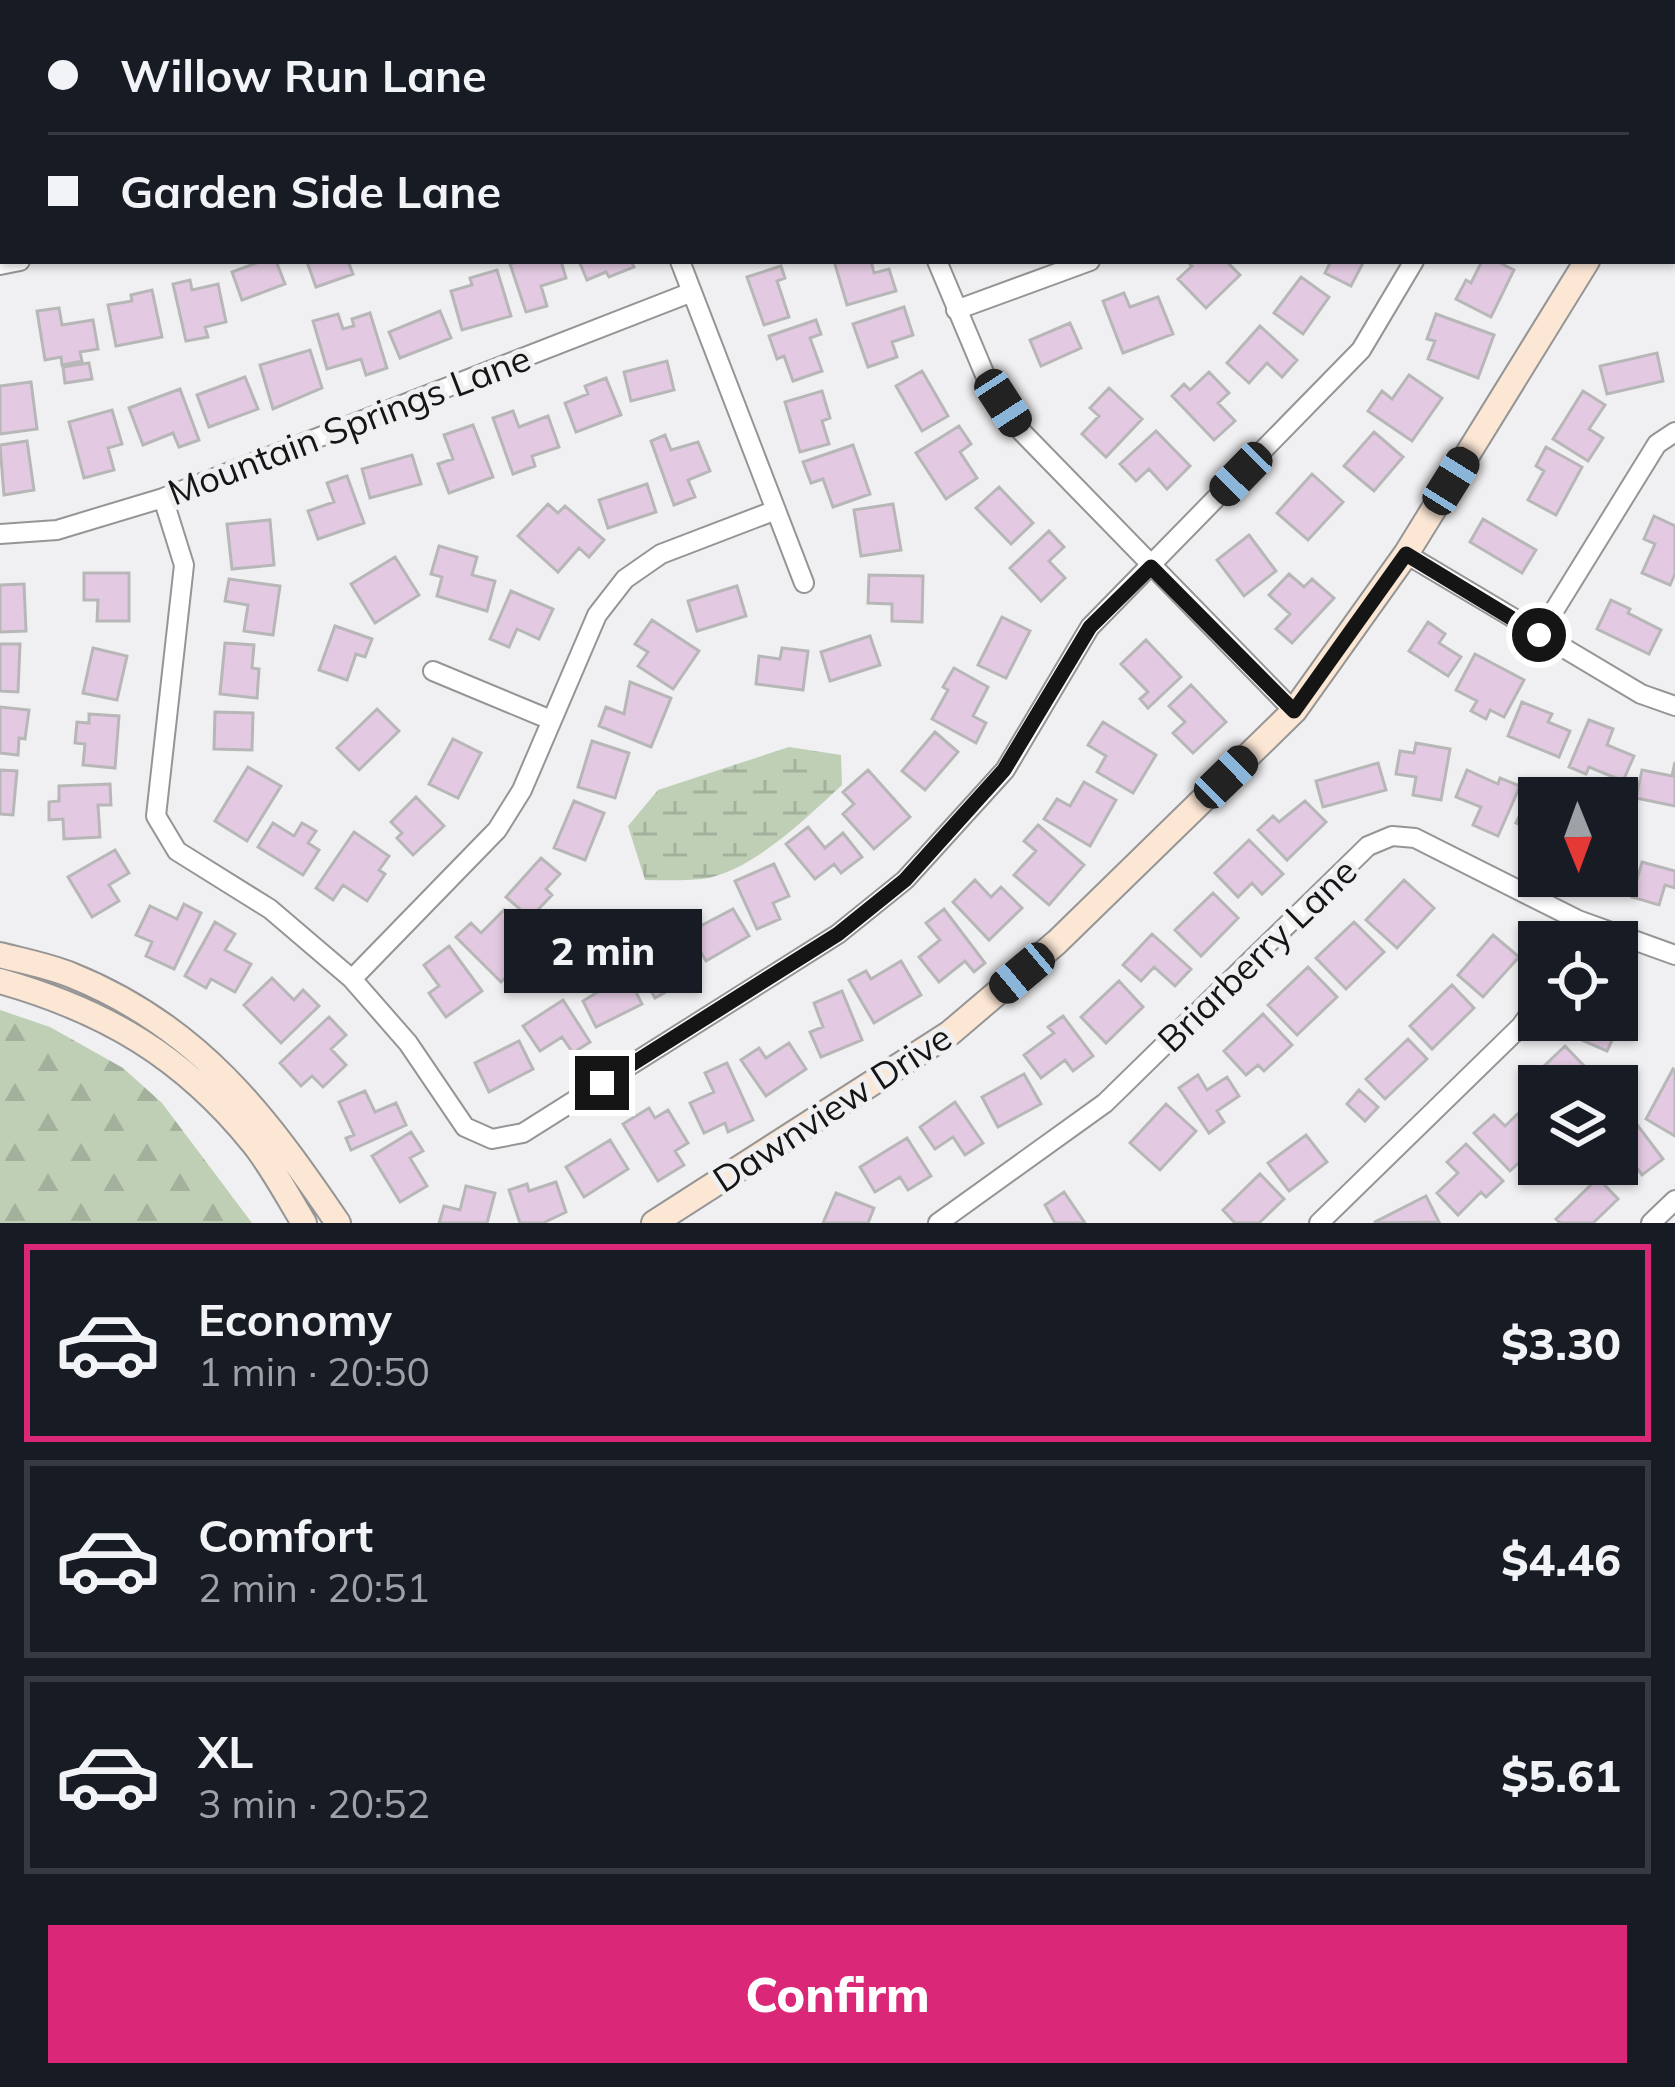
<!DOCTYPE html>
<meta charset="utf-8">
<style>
body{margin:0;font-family:Mulish,sans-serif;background:#20242c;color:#f1f3f6;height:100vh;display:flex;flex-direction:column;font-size:45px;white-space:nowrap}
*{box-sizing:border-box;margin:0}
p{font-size:39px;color:#9ea1a6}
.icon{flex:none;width:66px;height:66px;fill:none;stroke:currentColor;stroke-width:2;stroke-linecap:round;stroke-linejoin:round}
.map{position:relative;height:1223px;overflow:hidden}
.sheet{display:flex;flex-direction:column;background:#171b24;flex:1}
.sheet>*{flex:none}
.banner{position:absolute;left:0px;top:0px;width:1677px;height:264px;box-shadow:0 3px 9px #0004;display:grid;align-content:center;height:264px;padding:0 48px;background:#171b24}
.needle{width:78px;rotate:179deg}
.controls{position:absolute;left:1518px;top:777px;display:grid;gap:24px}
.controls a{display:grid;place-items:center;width:120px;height:120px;border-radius:0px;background:#171b24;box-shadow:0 3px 9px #0004;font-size:60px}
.end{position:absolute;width:54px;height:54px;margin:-27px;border:15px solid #151515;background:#fff;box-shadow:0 0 0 6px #fff}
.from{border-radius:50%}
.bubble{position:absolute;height:84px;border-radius:0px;background:#171b24;box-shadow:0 3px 9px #0004;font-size:39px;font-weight:800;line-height:84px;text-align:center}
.car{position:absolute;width:36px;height:72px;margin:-36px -18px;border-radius:15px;box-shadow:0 0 9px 3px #0007;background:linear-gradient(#222 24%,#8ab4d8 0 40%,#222 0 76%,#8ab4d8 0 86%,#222 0)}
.banner b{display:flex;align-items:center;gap:42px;height:114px;font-size:45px}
.banner b+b{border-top:3px solid #363941}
.banner i{width:30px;height:30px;background:#f1f3f6}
ul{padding:21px 0 0;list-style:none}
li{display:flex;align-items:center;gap:36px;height:198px;margin:0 24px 18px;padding:0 24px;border:6px solid #363941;border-radius:0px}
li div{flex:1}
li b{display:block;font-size:45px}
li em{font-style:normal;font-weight:800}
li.on{border-color:#db2777}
li>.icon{width:108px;height:108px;stroke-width:1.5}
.cta{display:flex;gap:24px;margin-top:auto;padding:24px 48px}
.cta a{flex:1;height:138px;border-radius:0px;background:#db2777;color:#fff;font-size:48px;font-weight:800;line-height:138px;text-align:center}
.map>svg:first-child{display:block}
.forest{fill:url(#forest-firs)}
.wetland{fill:url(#wetland-marsh)}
.building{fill:#e3cae2;stroke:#b8b7b8;stroke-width:3}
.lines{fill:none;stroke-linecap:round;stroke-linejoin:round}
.street-casing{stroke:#959596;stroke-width:22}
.secondary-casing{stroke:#959596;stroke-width:28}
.street{stroke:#fff;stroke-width:18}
.secondary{stroke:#fce7d5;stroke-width:24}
.route{stroke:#151515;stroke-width:15}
.labels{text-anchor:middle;stroke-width:10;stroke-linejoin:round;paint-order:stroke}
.street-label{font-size:36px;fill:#151515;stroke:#f0f0f2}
</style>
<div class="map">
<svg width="1675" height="1223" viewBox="0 0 1675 1223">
<defs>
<pattern id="forest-firs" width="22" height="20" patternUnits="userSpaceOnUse" patternTransform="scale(3)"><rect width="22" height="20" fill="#bfcfb6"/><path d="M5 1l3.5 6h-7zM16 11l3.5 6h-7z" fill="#a3b19c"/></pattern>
<pattern id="wetland-marsh" width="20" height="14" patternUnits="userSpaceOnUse" patternTransform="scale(3)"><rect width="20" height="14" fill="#bfcfb6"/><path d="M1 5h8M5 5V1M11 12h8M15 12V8" fill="none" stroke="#a3b19c"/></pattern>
</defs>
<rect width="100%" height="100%" fill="#f0f0f2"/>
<path class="forest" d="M0,1010L50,1027L123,1068L162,1103L252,1223H0Z"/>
<path class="wetland" d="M789,747L841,755L842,785C806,818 752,872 702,879C683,881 663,880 645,880L628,826L658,790Z"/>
<path class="building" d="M262,261H276L285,284L242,300L232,272Z
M348,261L353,274L316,287L307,262Z
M519,261H561L566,278L541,286L547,306L526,312L510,264Z
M579,261H631L634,267L609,277L606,272L587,280Z
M834,261H871L874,273L889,269L896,291L847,305Z
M1187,261H1226L1240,275L1206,308L1178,279L1192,266Z
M1331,261H1364L1351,286L1325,273Z
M1482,261H1496L1514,270L1491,317L1456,299L1466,280L1471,283Z
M781,266L785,278L777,281L789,317L764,325L747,277Z
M497,270L511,316L462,330L451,291L472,285L470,278Z
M1301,277L1329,297L1303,334L1274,313Z
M190,280L192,290L218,284L226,322L205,327L208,337L186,341L173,284Z
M152,290L162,337L116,346L108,305L132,301L131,295Z
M1124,293L1130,307L1158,297L1173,334L1123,353L1103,301Z
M904,307L913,335L892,342L897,357L868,367L853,324Z
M59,308L62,325L93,320L98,349L80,352L82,361L62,365L61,357L45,360L37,311Z
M440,311L451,338L400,358L389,332Z
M370,313L387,368L366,375L361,359L327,369L313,321L338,314L343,329L354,326L352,319Z
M1436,314L1494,335L1478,378L1428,359L1435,341L1427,339Z
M816,320L821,334L810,338L822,371L793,381L784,356L777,359L769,336Z
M1070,323L1081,348L1041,366L1030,340Z
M1260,326L1297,360L1282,377L1267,363L1249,383L1227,363Z
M310,350L322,388L273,409L260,365Z
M1657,353L1663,381L1607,394L1600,366Z
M667,361L674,390L631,401L624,372Z
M89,363L92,379L65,383L63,367Z
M922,371L948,416L922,431L896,386Z
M1209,372L1229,393L1218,403L1235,421L1214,440L1172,396L1184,384L1190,390Z
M1409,375L1442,398L1412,441L1368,411L1382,391L1392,399Z
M245,377L258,409L209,427L197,395Z
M606,378L621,415L576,432L565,403L588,394L585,386Z
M31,382L37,429L0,434V386Z
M1109,388L1142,419L1106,457L1082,434L1099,416L1090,408Z
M180,389L199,440L179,447L173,433L143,445L129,408Z
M822,391L830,418L822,421L829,444L800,452L785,402Z
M1583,391L1605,405L1589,429L1603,438L1588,461L1553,439Z
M112,410L122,444L108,448L114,470L84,478L69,422Z
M513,411L519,427L548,416L559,447L532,456L535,466L513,474L493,418Z
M473,425L493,477L449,493L438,464L453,459L444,435Z
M959,426L971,444L960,452L977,478L946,499L916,453Z
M1156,431L1190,466L1167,489L1149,469L1136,481L1120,464Z
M1374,432L1403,457L1374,491L1344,466Z
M665,435L671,450L698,442L710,471L688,480L695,497L674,505L651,441Z
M27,441L34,490L4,495L0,445Z
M853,445L870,494L833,507L823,479L811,483L803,462Z
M1546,447L1582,467L1556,515L1528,500L1544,471L1536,466Z
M412,455L421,484L370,498L362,469Z
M1312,474L1343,502L1308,540L1277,513Z
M347,476L364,523L318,539L308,511L334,502L327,483Z
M647,484L656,512L608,528L599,500Z
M999,487L1033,523L1011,544L976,508Z
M548,504L558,513L565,506L604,540L589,557L579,548L558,572L518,536Z
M893,504L901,550L861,556L854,510Z
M1654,516L1675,526V574L1670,585L1642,573L1655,544L1644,539Z
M1483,519L1536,550L1522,573L1470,542Z
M270,520L274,565L232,569L227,524Z
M1049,531L1064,547L1049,561L1065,578L1041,601L1010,568Z
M1249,535L1276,571L1244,596L1217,560Z
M439,546L477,557L472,575L495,581L487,611L437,596L442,577L431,574Z
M395,557L419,595L375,623L351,584Z
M84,573H129V621H97L98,600H84Z
M1289,574L1304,587L1312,579L1334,598L1292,643L1276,629L1290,614L1269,595Z
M869,575L923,576L922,622L892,621V604L868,603Z
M229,579L280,586L273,635L244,631L248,605L225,601Z
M24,584L26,631L0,632V585Z
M737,586L746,616L697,631L688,601Z
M511,591L553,609L539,639L517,629L509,647L490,639Z
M1611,600L1630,609L1628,613L1661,630L1649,654L1597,629Z
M1002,617L1030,631L1006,678L978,665Z
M652,620L699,651L673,689L638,666L648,652L635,644Z
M1428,622L1445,634L1439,643L1461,657L1448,676L1409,651Z
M335,626L372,639L365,657L356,654L347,680L319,670Z
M870,636L880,665L830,681L821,652Z
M1146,640L1181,677L1148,708L1140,699L1148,692L1121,664Z
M225,643L254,645L252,668L259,669L257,698L220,694Z
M0,644H20L18,692L0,691Z
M93,648L127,656L117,700L83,693Z
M782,648L808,651L803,690L756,684L759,656L780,659Z
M1475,654L1524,680L1504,717L1490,710L1486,719L1471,711L1477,701L1456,690Z
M954,668L988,687L973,716L986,723L976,743L932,719L948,690L943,687Z
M630,682L671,698L651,747L599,726L606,707L624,714Z
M1191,685L1226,722L1193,753L1173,733L1185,722L1169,706Z
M1522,702L1552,714L1548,722L1570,731L1559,757L1508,736Z
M0,707L29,710L25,739L19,738L18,755L0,753Z
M377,709L399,731L359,770L337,748Z
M215,712L253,713L252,750L214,749Z
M89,714L119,716L115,768L83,765L85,744L75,743L77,722L89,723Z
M1589,720L1613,729L1607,745L1634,756L1623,781L1589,767L1586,774L1569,767Z
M1103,722L1156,755L1133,793L1097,772L1106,756L1088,745Z
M935,732L958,752L925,790L902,771Z
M453,739L481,753L458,798L429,784Z
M592,741L629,753L615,798L578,787Z
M1416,743L1450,749L1441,800L1413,795L1416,777L1396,774L1400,751L1414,753Z
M1675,762V806L1636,798L1642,770L1672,776Z
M1378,763L1386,790L1323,807L1316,781Z
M248,767L281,786L247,841L215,821Z
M0,770L17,771L13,815L0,814Z
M868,770L910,817L874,849L843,814L854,804L843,792Z
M1467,770L1498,784L1500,778L1520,786L1498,836L1473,825L1481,807L1456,797Z
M1084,782L1116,800L1090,846L1044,819L1057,799L1070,806Z
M110,784L111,805H98L100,837L64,839L63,819L49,820V802L59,801V786Z
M416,797L444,826L413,855L397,838L402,833L391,822Z
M1527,799L1539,804V833L1516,823Z
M574,801L604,813L585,860L554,848Z
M1305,801L1326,822L1287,860L1258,830L1273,816L1279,822Z
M273,823L294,836L302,823L316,831L308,843L319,850L303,875L258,847Z
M1038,825L1084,865L1049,905L1014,875L1036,851L1024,841Z
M808,827L825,848L843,833L862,857L841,873L834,864L815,879L786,844Z
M354,832L389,856L379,870L385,874L367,901L343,885L333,900L316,888Z
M1617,839L1634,843L1624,891L1594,884L1596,876H1617Z
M1249,840L1283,874L1262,894L1252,883L1238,897L1215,873Z
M115,850L129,873L109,885L119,901L92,917L68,877Z
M541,858L560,874L546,889L552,895L530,918L506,897Z
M1642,862L1675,871V888L1665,885L1659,905L1632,897Z
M774,864L789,896L773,903L780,919L757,929L735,881Z
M975,880L991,897L1001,887L1022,908L989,940L953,902Z
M1404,880L1434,908L1397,948L1366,920Z
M1213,893L1238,918L1201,956L1175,930Z
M184,904L201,913L174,969L146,956L152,942L136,935L150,906L177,919Z
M733,909L749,936L706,961L689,932Z
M944,909L985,963L974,972L965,961L939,982L919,957L940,940L926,923Z
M504,910L529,937L520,946L529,955L501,982L456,937L471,923L481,933Z
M215,922L235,934L225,950L251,964L235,992L211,979L206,988L185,976Z
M1354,922L1384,952L1346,989L1316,958Z
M1152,934L1191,969L1175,986L1154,967L1141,981L1123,965Z
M1493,935L1519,957L1483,997L1458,975Z
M675,937L691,966L668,979L673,988L655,998L634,960Z
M449,946L482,991L446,1017L429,993L439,986L424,965Z
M901,961L921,995L874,1023L849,980L866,971L871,979Z
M1308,967L1337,997L1297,1035L1268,1005Z
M627,974L642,1004L596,1027L583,1001Z
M272,978L294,1000L303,990L319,1006L281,1043L244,1005Z
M1119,981L1143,1007L1106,1043L1081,1017Z
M1617,982L1633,989L1626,1006L1634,1010L1623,1035L1616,1032L1607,1051L1577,1038L1585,1020H1617Z
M1452,985L1474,1008L1432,1049L1410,1026Z
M842,991L862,1040L821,1057L810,1032L823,1027L814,1003Z
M563,1000L590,1042L573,1053L562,1037L540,1051L523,1026Z
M1263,1014L1292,1045L1264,1071L1258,1065L1246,1075L1224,1051Z
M1063,1016L1093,1056L1073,1071L1065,1060L1041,1078L1024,1055L1054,1033L1048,1027Z
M329,1017L346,1035L331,1049L346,1065L323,1087L312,1076L301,1086L280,1063Z
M1408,1039L1427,1059L1385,1099L1366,1079Z
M519,1041L533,1069L489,1092L475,1063Z
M789,1043L806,1069L766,1096L741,1060L759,1048L766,1058Z
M1565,1046L1588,1070L1571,1086H1539V1101L1524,1085Z
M727,1063L753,1120L728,1132L725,1123L704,1133L690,1103L714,1092L705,1073Z
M1673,1069L1675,1071V1136L1646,1119Z
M1024,1074L1041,1104L998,1127L982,1097Z
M1198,1075L1207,1090L1227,1077L1239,1096L1217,1111L1224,1122L1209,1133L1179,1088Z
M1359,1090L1378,1107L1365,1121L1347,1104Z
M365,1091L375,1112L396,1103L406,1125L351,1150L346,1138L354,1135L339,1102Z
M955,1102L983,1143L965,1155L953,1137L935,1149L920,1127Z
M1166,1104L1196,1131L1160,1170L1130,1143Z
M1526,1106L1539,1120V1132L1520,1150L1526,1156L1510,1171L1474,1133L1494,1115L1505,1126Z
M649,1108L655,1118L668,1110L688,1143L675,1151L684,1165L658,1181L623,1124Z
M1635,1122L1663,1159L1642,1175L1634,1164L1614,1179L1603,1164H1617V1136Z
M411,1132L423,1151L410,1158L427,1186L400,1202L372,1156Z
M1306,1135L1327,1162L1289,1191L1268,1163Z
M907,1138L931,1176L908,1190L900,1177L875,1192L860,1167Z
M610,1140L628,1169L584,1197L566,1167Z
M1466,1144L1503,1181L1486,1197L1481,1192L1458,1215L1437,1193L1458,1173L1447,1162Z
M1260,1174L1284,1199L1259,1223H1235L1223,1210Z
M1598,1178L1618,1199L1593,1223H1560L1556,1219Z
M556,1182L566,1212L543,1223H520L509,1190L527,1184L529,1191Z
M466,1186L495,1193L487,1223H439L444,1206L460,1210Z
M1064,1192L1085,1223H1055L1045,1205Z
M836,1193L874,1208L868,1223H823Z
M1426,1196L1439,1222L1375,1223V1222Z"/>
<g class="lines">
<g class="street-casing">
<path id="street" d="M359,0L360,3
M833,0L835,3
M95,3L106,0
M784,3L792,0
M1295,3L1296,0
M1542,3L1543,0
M0,23H3
M680,261L804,583
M937,261L985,375L1020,430L1294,711
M0,265L20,261
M956,310L1090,261
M163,498L184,565L156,816L177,851L270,909L352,979L408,1043L465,1127L492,1139L523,1133L838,934L905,880L1005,770L1090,627L1361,350L1414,261
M0,534L57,530L163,498L692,292
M1406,554L1641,694L1675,706
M1539,635L1657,444L1675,432
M433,671L551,720
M352,979L497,830L522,790L597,615L625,579L661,554L776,510
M938,1223L1105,1103L1368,846L1392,836L1415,838L1578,920L1675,955
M1319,1223L1521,1026L1539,1001
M1651,1223L1675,1200"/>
</g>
<g class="secondary-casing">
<path id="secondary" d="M1674,86L1675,83
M0,955C23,961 49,966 71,975C198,1026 264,1114 338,1223
M0,981C106,1011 184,1057 254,1144C273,1168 288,1197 304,1223
M654,1223L950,1033L1057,942L1294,711L1406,554L1587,261"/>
</g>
<use href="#street" class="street"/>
<use href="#secondary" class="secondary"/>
</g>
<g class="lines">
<path class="route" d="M602,1083L838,934L905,880L1004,770L1090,627L1151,567L1294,711L1406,554L1539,635"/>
</g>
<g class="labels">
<g class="street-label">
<text transform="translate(349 425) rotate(-21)" y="13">Mountain Springs Lane</text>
<text transform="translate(1257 955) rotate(-44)" y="13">Briarberry Lane</text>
<text transform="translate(832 1108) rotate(-33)" y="13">Dawnview Drive</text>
</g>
</g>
</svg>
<div class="controls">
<a><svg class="needle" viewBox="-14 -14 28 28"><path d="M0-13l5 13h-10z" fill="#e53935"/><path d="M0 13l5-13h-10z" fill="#9ea1a6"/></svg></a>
<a><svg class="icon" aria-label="locate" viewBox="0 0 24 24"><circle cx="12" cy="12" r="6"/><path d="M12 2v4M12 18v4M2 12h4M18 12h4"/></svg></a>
<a><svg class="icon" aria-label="layers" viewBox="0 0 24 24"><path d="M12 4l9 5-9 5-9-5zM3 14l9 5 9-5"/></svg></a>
</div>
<i class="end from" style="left:1539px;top:635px"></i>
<i class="end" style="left:602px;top:1083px"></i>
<div class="bubble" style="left:504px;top:909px;width:198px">2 min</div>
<i class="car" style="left:1003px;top:403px;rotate:147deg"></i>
<i class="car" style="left:1241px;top:474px;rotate:224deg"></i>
<i class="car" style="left:1451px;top:481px;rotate:32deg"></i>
<i class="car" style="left:1226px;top:777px;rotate:46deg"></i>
<i class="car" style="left:1022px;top:973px;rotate:230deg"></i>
<div class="banner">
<b><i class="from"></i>Willow Run Lane</b>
<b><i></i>Garden Side Lane</b>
</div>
</div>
<section class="sheet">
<ul>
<li class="on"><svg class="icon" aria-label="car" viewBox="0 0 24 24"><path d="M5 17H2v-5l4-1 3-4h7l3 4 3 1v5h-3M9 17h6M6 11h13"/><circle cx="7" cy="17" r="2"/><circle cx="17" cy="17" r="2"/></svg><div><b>Economy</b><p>1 min · 20:50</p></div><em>$3.30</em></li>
<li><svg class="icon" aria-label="car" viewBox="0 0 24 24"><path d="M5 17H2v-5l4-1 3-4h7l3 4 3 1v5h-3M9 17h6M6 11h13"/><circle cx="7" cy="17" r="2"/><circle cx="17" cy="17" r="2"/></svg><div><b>Comfort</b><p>2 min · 20:51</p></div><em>$4.46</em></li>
<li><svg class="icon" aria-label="car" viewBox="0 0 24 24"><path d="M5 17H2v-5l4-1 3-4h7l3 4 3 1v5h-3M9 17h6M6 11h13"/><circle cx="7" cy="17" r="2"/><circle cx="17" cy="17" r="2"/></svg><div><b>XL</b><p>3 min · 20:52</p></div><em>$5.61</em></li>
</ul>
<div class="cta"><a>Confirm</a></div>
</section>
